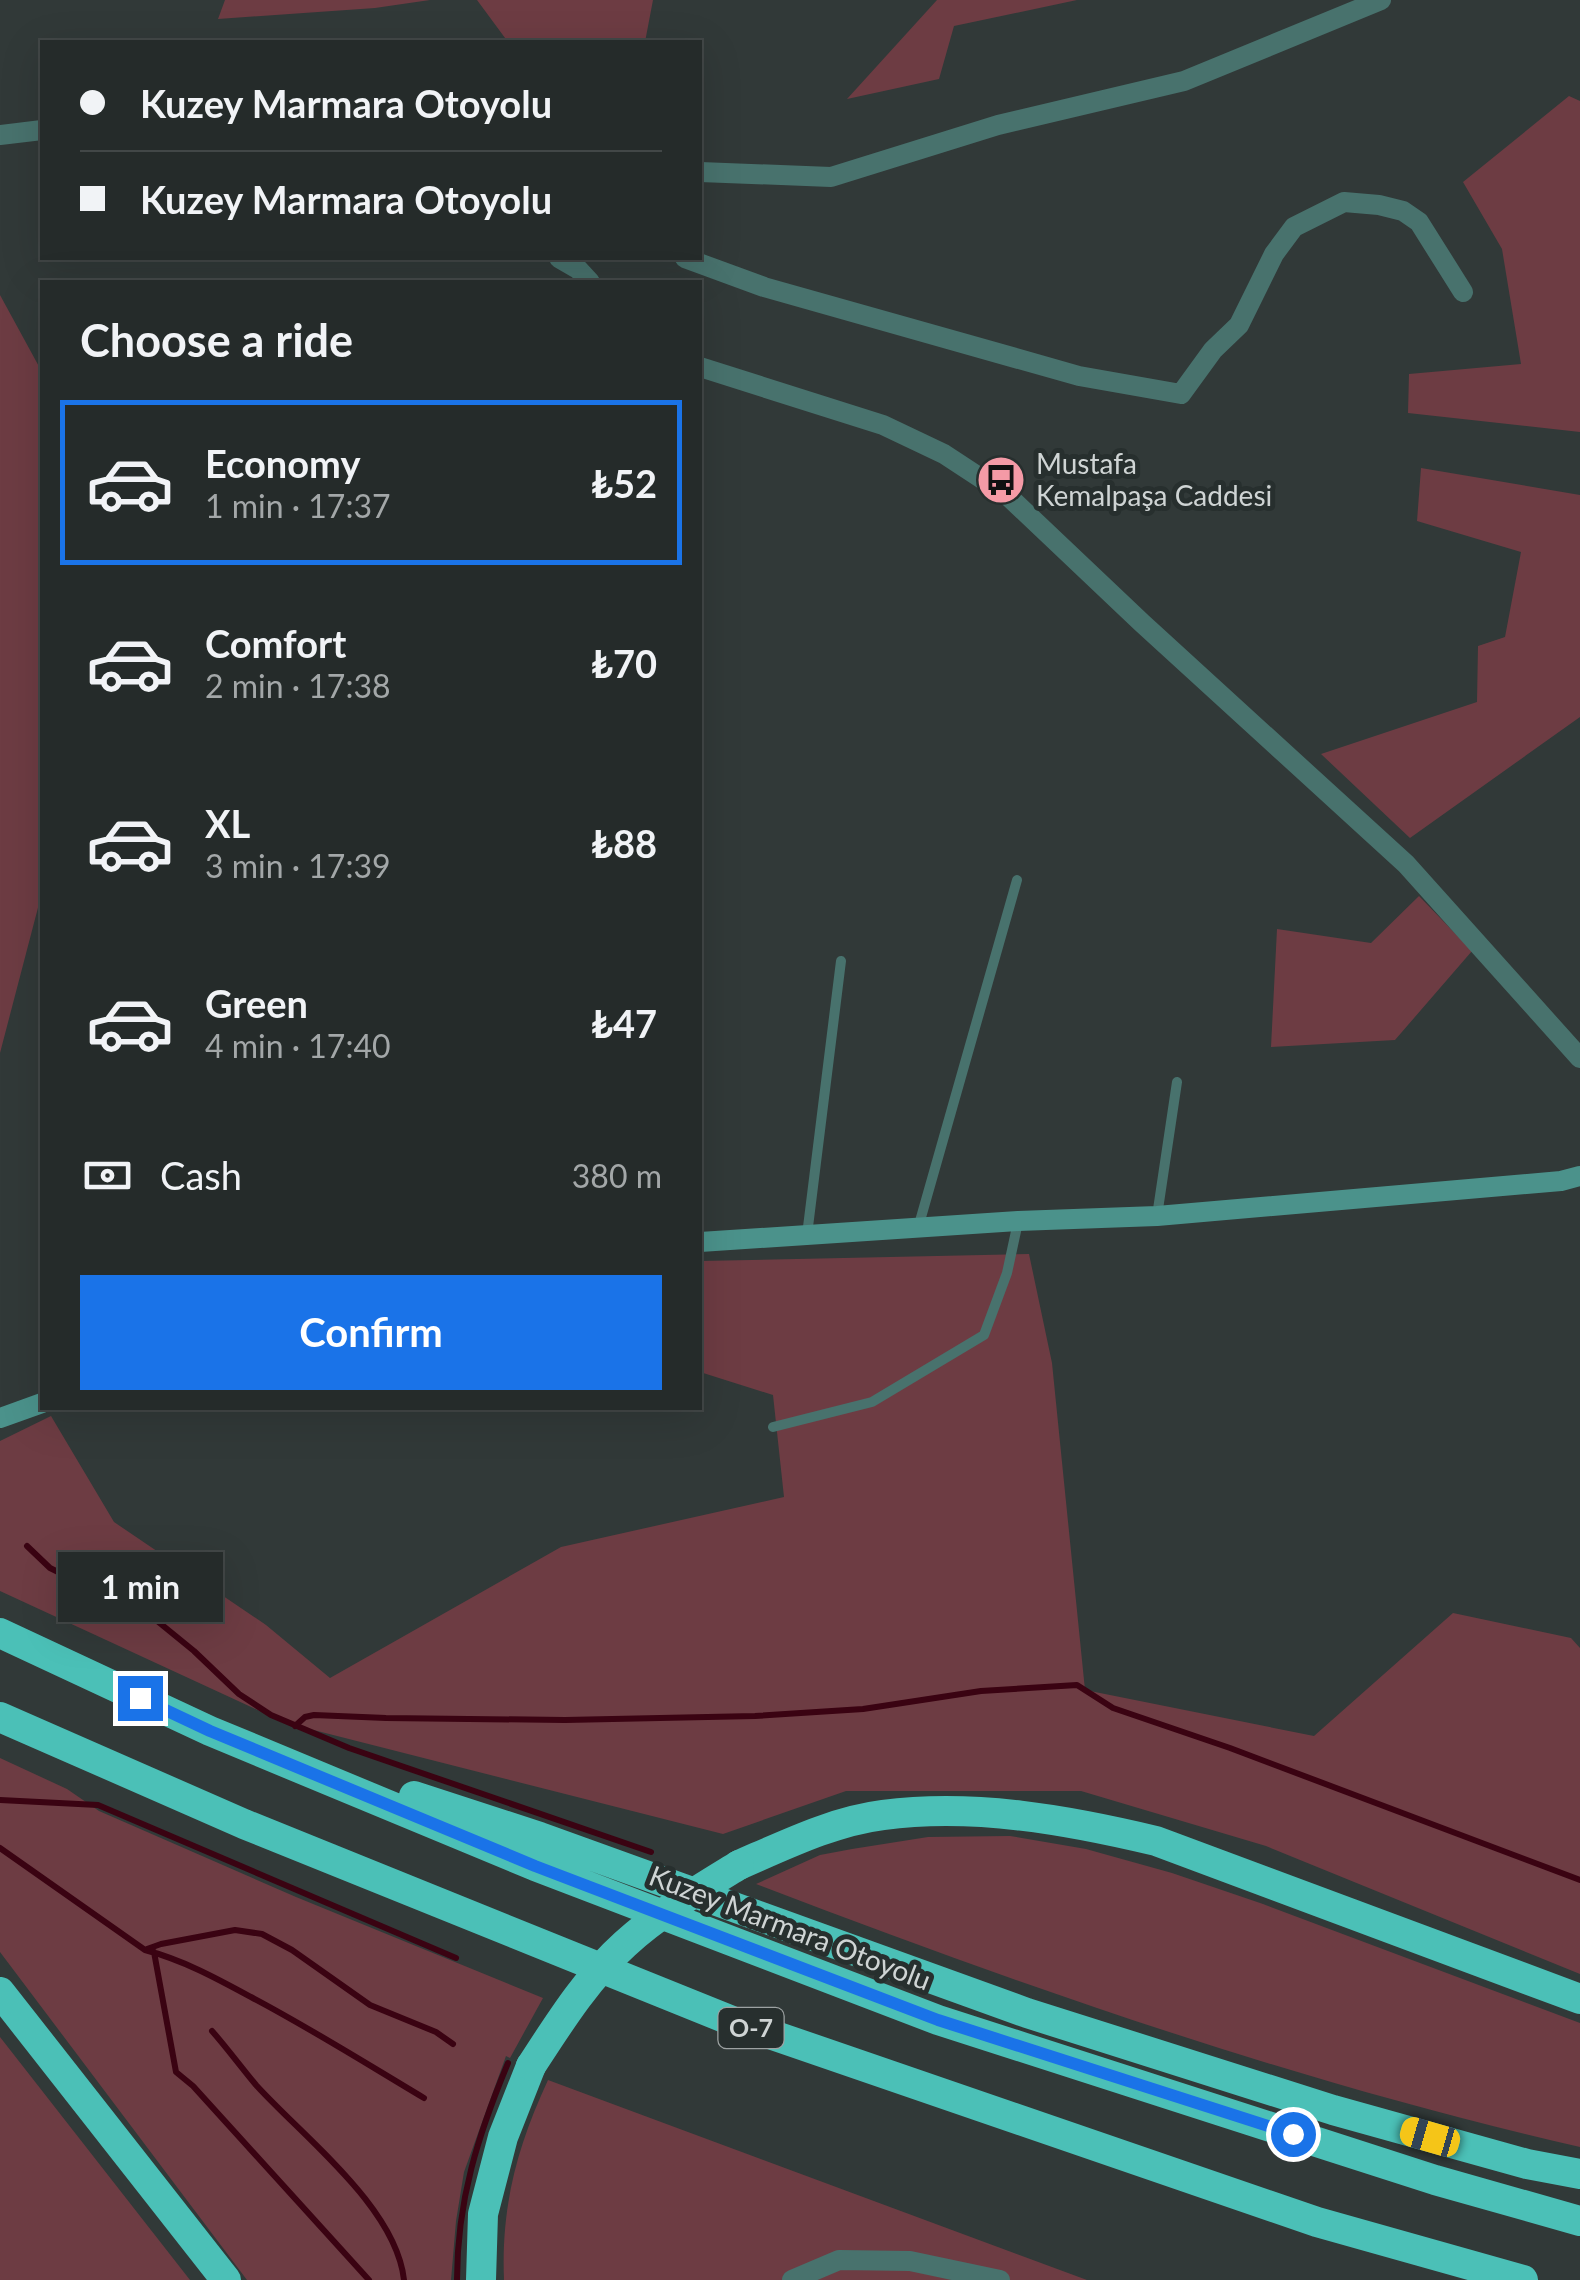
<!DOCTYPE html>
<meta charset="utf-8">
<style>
body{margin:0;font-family:Lato,sans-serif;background:#313736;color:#f1f3f6;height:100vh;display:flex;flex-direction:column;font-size:38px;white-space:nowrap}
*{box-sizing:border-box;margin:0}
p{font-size:32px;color:#a3a7a8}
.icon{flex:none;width:55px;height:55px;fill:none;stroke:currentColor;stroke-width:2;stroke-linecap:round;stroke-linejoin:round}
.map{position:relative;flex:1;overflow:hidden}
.panel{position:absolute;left:40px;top:280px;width:662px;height:1130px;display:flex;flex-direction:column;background:#252b2a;border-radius:0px;box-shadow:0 10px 40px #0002,0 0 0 2px #424747}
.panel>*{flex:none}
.banner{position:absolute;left:40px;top:40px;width:662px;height:220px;border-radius:0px;box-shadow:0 10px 40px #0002,0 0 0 2px #424747;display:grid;align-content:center;height:220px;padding:0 40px;background:#252b2a}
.end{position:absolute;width:45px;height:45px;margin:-22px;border:12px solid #1a73e8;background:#fff;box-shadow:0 0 0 5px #fff}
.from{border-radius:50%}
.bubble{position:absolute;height:70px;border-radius:0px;background:#252b2a;box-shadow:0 10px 40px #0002,0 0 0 2px #424747;font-size:32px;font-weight:700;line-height:70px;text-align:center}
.car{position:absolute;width:30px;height:60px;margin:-30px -15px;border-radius:12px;box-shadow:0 0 8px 2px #0007;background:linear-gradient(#f5c518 24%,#345 0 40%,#f5c518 0 76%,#345 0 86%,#f5c518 0)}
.banner b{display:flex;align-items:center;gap:35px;height:95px;font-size:38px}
.banner b+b{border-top:2px solid #424747}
.banner i{width:25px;height:25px;background:#f1f3f6}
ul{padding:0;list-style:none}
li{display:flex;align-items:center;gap:30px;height:165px;margin:0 20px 15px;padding:0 20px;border:5px solid transparent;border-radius:0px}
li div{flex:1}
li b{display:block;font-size:38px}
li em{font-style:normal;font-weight:700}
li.selected{border-color:#1a73e8}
li>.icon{width:90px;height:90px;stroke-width:1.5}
h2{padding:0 40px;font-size:45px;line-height:120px}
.pay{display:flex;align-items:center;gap:25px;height:110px;padding:0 40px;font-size:38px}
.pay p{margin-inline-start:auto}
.primary-button{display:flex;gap:20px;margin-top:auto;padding:20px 40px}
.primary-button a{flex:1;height:115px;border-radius:0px;background:#1a73e8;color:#fff;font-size:40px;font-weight:700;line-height:115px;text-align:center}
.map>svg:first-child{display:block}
.green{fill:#6d3c43}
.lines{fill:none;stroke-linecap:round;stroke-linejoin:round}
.stream{stroke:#3a0312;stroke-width:6}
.lane{stroke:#48726d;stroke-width:10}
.street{stroke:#48726d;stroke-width:20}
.secondary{stroke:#4b928b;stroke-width:20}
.highway{stroke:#4bc0b7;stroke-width:30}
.highway-bridge{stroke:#4bc0b7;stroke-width:30}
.route{stroke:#1a73e8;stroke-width:12}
.labels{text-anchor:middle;stroke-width:10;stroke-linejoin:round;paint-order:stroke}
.shield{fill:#272f2e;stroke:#9da2a2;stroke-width:2.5}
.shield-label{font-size:25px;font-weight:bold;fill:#cfd4d4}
.poi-label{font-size:28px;fill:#cfd4d4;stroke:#272f2e;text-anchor:start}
.street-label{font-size:28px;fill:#cfd4d4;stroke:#272f2e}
</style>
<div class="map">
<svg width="1580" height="2280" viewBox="0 0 1580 2280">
<rect width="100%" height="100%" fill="#313938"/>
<path class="green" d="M225,0H430L375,8L218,19Z
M477,0H653L645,42H508Z
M937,0H1077L954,26L939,79L847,99Z
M1569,96L1580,101V432L1408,413L1409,374L1521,364L1502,249L1463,182Z
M0,295L42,372V899L40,900L0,1053Z
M1421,468L1580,495V717L1410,838L1321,754L1477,702L1478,646L1505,637L1521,552L1417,521Z
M1419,896L1472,951L1395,1040L1271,1047L1277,929L1371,943Z
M1029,1254L1052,1363L1085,1690L1314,1736L1453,1613L1571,1638L1580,1648V1974L1266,1846L1081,1791H846L723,1834L286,1723L0,1591V1441L51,1416L114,1522L266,1625L330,1678L561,1547L784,1497L773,1395L700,1372V1261Z
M0,1758L67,1789L99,1811L296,1897L543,1998L510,2058L506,2056L464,2172L456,2221L451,2280H247L0,1952Z
M1010,1836L1086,1849L1172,1873L1263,1904L1580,2023V2147C1299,2083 1025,1987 756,1884L820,1855L852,1849L928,1837Z
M0,2037L190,2280H0Z
M548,2080L1087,2280H504C501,2206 517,2147 548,2080Z"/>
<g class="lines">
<path class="stream" d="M27,1546L50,1568L156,1620L194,1651L239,1694L271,1715L349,1748L651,1852
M295,1726L305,1717L314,1715L386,1718L565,1720L755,1716L863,1709L981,1691L1077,1685L1113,1708L1230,1748L1580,1880
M0,1800L98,1805L456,1958
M0,1848L145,1950C183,1960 216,1978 251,1997C310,2028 367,2064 424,2098
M147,1949L161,1944L235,1930L262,1934L292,1950L370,2005L436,2032L453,2044
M154,1952L176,2072L193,2086L369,2280
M212,2031C227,2048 241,2067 256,2085C303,2137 396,2207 404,2280
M457,2280C457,2201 478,2135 508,2063"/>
<path class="lane" d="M1157,1216L1177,1082
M918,1228L1017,880
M807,1235L841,961
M773,1427L872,1402L984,1335L1007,1273L1018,1222"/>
<path class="street" d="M0,135L42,130
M700,172L831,177L998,125L1184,81L1381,0
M559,258L578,269L590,282
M685,258L764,287L1079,376L1181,394L1213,350L1239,325L1274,254L1294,227L1344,202L1379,205L1403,211L1419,222L1463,292
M700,367L883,425L944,454L1008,496L1142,623L1406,864L1580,1058
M792,2280L839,2260L910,2261L1000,2280"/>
<path class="secondary" d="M700,1242L1018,1221L1157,1216L1561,1181L1580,1176
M0,1418L42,1403"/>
<path class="highway" d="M0,1633L210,1731L535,1866L938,2020L1435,2180L1580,2221
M0,1717L244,1824L732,2021L1317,2222L1523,2280
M414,1796L540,1837L1027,2013L1333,2110L1527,2164L1580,2174
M739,1865C785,1845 834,1821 883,1815C974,1803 1068,1820 1156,1841L1580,1999
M0,1992L226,2280
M481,2280L483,2214L503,2137L531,2066"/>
<path class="highway-bridge" d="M531,2066C559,2023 587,1978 625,1944C659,1913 700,1889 739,1865"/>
</g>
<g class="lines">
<path class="route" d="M140,1698L210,1731L535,1866L938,2020L1293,2134"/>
</g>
<defs>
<g id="bus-disc" transform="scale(2.5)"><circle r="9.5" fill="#f49aa6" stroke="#272f2e"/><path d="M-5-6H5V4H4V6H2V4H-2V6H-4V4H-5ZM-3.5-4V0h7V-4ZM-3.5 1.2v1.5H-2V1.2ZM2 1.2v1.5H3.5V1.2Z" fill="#111"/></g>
</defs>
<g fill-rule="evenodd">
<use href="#bus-disc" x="1001" y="480"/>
</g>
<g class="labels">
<rect class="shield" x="718.5" y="2008" width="65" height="40" rx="8"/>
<g class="shield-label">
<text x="751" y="2037">O-7</text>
</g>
<g class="poi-label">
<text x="1036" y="474">Mustafa<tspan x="1036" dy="32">Kemalpaşa Caddesi</tspan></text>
</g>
<g class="street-label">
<text transform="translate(790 1928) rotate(21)" y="10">Kuzey Marmara Otoyolu</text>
</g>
</g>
</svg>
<i class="end from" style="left:1293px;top:2134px"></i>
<i class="end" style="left:140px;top:1698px"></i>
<div class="bubble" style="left:58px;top:1552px;width:165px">1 min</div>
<i class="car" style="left:1430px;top:2137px;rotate:286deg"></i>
<div class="banner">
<b><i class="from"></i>Kuzey Marmara Otoyolu</b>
<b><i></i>Kuzey Marmara Otoyolu</b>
</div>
<section class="panel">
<h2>Choose a ride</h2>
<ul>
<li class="selected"><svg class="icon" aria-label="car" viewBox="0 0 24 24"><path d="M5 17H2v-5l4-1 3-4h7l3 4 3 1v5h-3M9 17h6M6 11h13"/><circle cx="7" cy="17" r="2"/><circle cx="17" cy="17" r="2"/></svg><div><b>Economy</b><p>1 min · 17:37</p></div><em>₺52</em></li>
<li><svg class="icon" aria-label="car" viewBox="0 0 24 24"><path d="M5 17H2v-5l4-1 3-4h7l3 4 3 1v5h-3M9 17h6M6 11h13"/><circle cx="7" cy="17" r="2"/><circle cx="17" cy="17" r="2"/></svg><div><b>Comfort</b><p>2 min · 17:38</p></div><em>₺70</em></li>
<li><svg class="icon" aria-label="car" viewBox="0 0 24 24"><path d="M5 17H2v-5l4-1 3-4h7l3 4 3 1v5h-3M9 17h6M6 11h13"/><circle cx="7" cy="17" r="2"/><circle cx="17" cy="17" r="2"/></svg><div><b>XL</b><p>3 min · 17:39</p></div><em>₺88</em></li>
<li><svg class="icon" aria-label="car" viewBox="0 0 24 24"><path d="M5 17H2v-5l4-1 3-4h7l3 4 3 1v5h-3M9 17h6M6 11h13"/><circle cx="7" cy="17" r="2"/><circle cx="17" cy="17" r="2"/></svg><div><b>Green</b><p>4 min · 17:40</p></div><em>₺47</em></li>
</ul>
<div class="pay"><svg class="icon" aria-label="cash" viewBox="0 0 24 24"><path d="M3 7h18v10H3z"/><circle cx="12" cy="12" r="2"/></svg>Cash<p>380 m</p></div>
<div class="primary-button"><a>Confirm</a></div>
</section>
</div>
